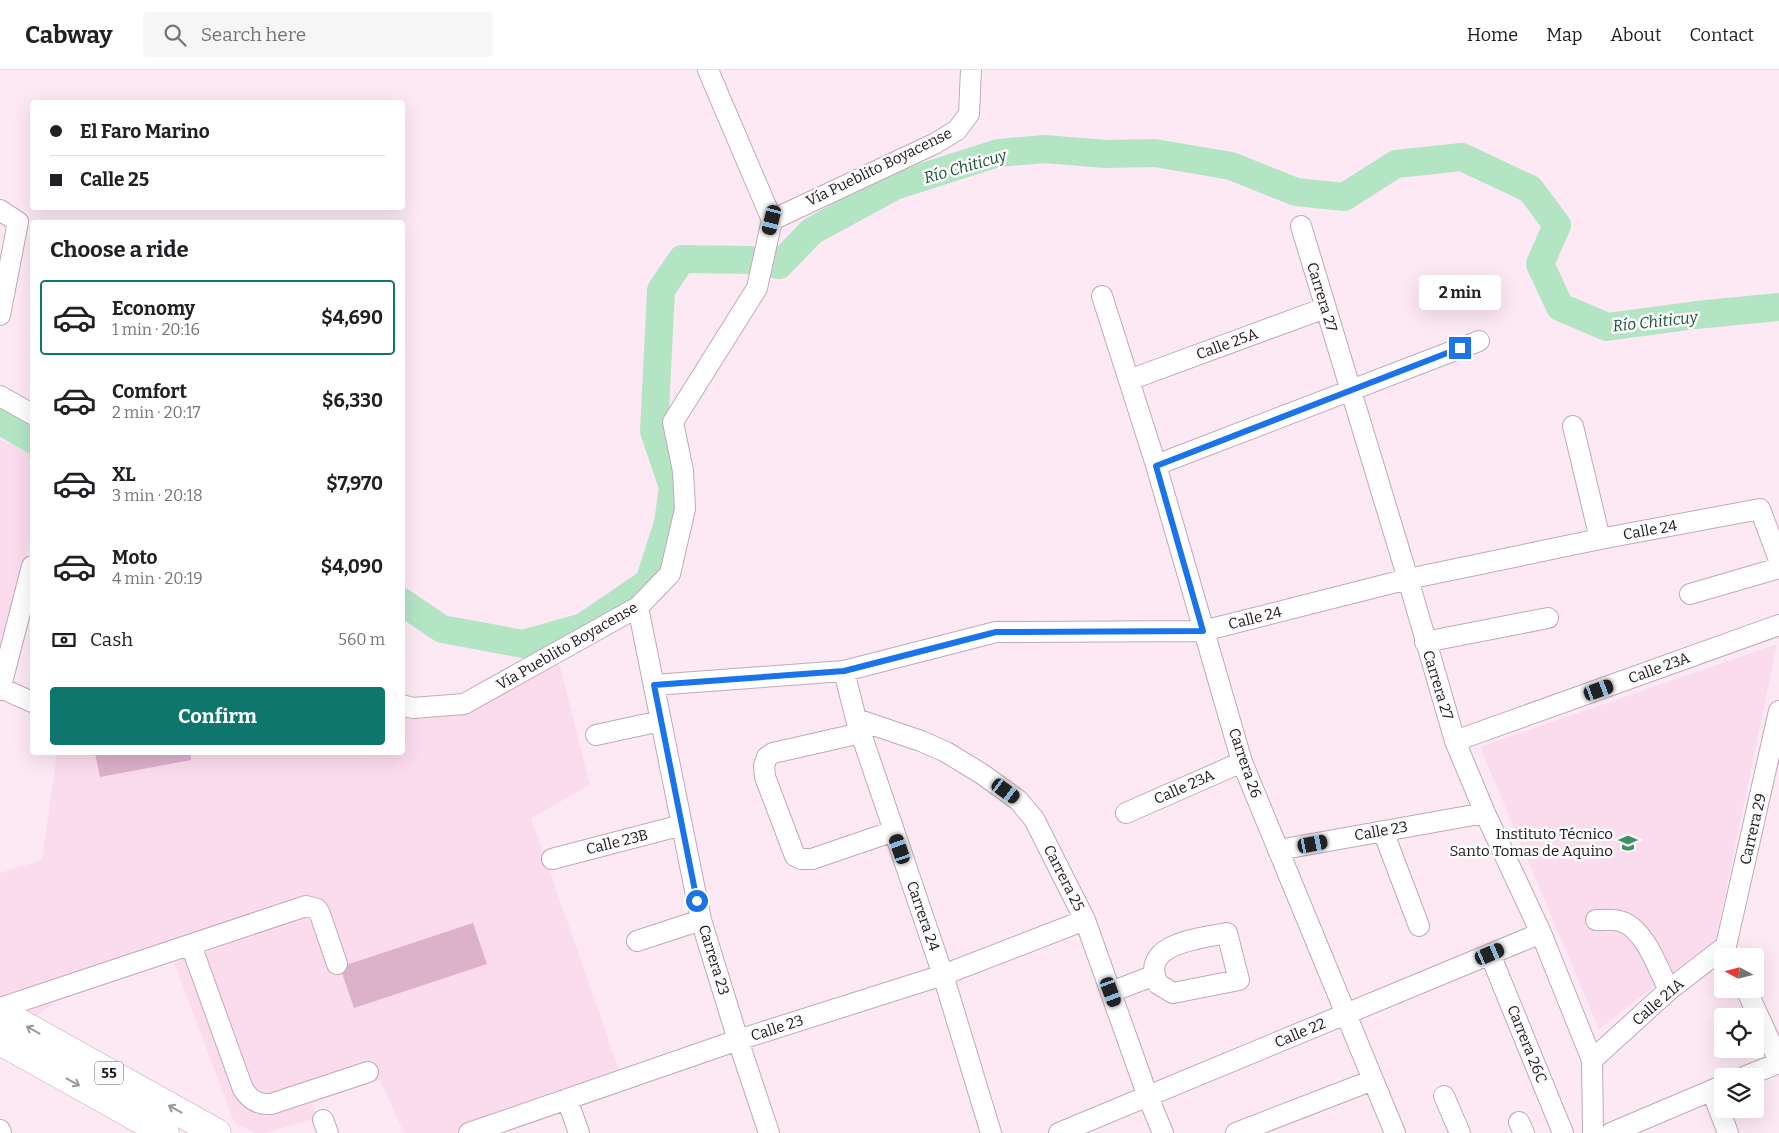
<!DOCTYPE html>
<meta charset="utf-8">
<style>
body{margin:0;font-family:Bitter,serif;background:#f6f6f6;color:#202124;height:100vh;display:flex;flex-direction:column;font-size:19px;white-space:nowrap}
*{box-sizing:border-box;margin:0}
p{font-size:16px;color:#757577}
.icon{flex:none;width:28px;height:28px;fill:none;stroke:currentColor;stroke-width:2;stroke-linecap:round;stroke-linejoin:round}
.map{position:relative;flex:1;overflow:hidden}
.details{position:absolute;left:30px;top:150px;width:375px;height:535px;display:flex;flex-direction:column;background:#fff;border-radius:5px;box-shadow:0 5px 20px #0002}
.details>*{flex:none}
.guide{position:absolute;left:30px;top:30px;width:375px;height:110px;border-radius:5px;box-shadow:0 5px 20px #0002;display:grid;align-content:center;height:110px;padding:0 20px;background:#fff}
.needle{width:32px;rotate:277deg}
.buttons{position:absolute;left:1714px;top:878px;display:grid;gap:10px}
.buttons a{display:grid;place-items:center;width:50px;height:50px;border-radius:5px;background:#fff;box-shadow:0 5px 20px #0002;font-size:25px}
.end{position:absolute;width:22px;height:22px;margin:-11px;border:6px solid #1a73e8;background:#fff;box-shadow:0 0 0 2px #fff}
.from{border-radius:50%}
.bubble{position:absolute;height:35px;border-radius:5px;background:#fff;box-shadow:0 5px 20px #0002;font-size:16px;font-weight:700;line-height:35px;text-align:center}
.car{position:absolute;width:15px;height:30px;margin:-15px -8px;border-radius:6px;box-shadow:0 0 4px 1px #0007;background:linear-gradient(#222 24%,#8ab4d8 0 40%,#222 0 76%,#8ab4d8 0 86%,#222 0)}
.guide b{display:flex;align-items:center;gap:18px;height:48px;font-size:19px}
.guide b+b{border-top:1px solid #e0e0e0}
.guide i{width:12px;height:12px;background:#202124}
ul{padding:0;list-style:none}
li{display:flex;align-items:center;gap:15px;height:75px;margin:0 10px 8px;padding:0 10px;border:2px solid transparent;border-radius:5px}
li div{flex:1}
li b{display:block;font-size:19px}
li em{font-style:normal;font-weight:700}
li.active{border-color:#0f766e}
li>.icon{width:45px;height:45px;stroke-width:1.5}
h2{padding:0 20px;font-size:22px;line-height:60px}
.pay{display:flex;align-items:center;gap:12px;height:55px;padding:0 20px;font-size:19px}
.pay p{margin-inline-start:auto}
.cta{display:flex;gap:10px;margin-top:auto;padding:10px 20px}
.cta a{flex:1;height:58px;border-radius:5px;background:#0f766e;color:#fff;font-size:20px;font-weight:700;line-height:58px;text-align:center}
header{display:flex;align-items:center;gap:30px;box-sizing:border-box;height:70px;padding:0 25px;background:#fff;border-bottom:1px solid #e0e0e0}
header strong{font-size:24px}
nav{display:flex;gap:28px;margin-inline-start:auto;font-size:18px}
.search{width:350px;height:45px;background:#f6f6f6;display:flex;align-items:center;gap:12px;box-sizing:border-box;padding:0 18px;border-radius:5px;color:#757577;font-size:19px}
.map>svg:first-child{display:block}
.built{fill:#fbdced}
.green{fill:#dcb1c9}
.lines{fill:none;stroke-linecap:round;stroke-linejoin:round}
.river{stroke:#b3e5c5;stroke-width:28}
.minor-casing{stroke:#c0a9b6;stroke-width:22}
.highway-casing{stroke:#c0a9b6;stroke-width:29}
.minor{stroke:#fff;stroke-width:20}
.highway{stroke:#fff;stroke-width:28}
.oneway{stroke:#9a9798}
.route{stroke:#1a73e8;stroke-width:6}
.labels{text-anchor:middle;stroke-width:5;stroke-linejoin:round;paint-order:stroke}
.shield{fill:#fcfcfc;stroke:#615c5e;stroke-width:1}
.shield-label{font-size:14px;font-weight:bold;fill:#1f171b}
.street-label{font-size:15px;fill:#1f171b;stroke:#fcfcfc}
.poi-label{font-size:15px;fill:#1f171b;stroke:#fcfcfc;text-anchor:end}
.water-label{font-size:16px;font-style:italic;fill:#1a5336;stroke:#fcfcfc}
</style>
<header>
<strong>Cabway</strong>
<div class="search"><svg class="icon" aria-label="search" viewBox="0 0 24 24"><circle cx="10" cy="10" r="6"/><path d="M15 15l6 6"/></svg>Search here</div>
<nav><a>Home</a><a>Map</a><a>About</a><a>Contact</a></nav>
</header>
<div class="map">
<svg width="1779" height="1063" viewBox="0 0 1779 1063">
<rect width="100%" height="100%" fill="#fde9f4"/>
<path class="built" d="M0,369L32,384V462L6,578L0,576Z
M1777,574L1716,869L1599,959L1480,677Z
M557,584L590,715L531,748L623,1011L471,1063H404L380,1010L312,1033L316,1048L265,1063H255L234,1052L174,892L57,931L28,952L0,934V803L42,790L57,683L402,682L403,633L471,632Z"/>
<path class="green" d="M95,683H190L191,690L100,707Z
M473,853L487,894L354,938L340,897Z"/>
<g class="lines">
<path class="river" d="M0,351L32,369
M402,532L442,559L523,574L583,557L649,512L668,453L673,417L654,361L661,220L682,189L750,190L779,195L812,161L895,116L998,83L1044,79L1106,84L1155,83L1231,96L1296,122L1344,127L1396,94L1462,87L1530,119L1557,155L1540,194L1560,237L1607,257L1696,245L1779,237"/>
<g class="minor-casing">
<path id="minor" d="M708,0L772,150
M0,140L18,152L0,245
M772,150L936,73L957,60L969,44L971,0
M1301,156L1408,509L1455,671L1485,743L1541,863L1592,990L1593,1063
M1102,226L1156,395L1242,692L1395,1063
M1129,310L1325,238
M0,326L32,344
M1573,356L1600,469
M1156,395L1479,271
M1690,524L1779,498
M638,537L701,850L738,970L769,1063
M1425,572L1548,548
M844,601L856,649L943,905L991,1063
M654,615L844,601L996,562L1203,561L1408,509L1600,469L1760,439L1779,490
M1,618L32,632
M0,620L32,496
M402,635L413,638L464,634L638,537L670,504L685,439L683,401L673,352L757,218L772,150
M856,649L921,671L946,682L982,704L1018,730L1034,749L1085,850L1148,1027L1163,1063
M861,663L773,683L767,687L764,696L765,707L795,786L801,789H812L894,761
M596,665L661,651
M1455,671L1779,555
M1126,743L1242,692
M1383,761L1419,856
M1278,780L1485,743
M552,789L682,755
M1596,850C1603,850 1613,849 1620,851C1645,858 1658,899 1669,920
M1227,863L1239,910L1173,923L1158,914C1138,873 1202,868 1227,863Z
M637,871L701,850
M191,875L243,1019C250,1030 258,1035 271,1034L368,1002
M1726,876L1779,641
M1490,884L1563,1063
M1746,919L1779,991
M1111,922L1155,905
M0,938L306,836L317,839L320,844L337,894
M1592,990L1669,920L1726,876
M1746,1006L1779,993
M1712,1021L1728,1063
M1444,1026L1460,1063
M567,1029L579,1063
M323,1050L328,1063
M1519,1052L1524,1063
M0,1060L1,1063
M469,1063L738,970L943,905L1085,850
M1059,1063L1541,863
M1236,1063L1373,1010
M1611,1063L1722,1016"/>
</g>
<g class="highway-casing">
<path id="highway" d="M0,942L217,1063
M0,971L165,1063"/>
</g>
<use href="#minor" class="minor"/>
<use href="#highway" class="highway"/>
</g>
<defs><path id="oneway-shaft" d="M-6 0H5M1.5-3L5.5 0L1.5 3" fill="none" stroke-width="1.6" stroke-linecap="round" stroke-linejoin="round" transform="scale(1.25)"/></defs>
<g class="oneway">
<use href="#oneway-shaft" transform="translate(33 960) rotate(-151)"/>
<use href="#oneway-shaft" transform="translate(73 1012) rotate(29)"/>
<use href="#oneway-shaft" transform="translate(175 1039) rotate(-151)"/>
</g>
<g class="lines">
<path class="route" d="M697,831L654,615L844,601L996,562L1203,561L1156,396L1460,278"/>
</g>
<defs>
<g id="school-bare" transform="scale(1.5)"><path d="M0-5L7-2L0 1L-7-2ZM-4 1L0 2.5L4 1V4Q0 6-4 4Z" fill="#3e9264" stroke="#fcfcfc" stroke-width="2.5" paint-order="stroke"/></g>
</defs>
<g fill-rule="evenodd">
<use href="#school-bare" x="1628" y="773"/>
</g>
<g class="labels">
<rect class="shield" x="95" y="991.5" width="28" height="23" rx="4"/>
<g class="shield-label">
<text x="109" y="1008">55</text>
</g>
<g class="street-label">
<text transform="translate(879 97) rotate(-26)" y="5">Vía Pueblito Boyacense</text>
<text transform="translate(1322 227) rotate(73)" y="5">Carrera 27</text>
<text transform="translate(1227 274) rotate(-20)" y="5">Calle 25A</text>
<text transform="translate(1650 460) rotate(-10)" y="5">Calle 24</text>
<text transform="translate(1255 548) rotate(-14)" y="5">Calle 24</text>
<text transform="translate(567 576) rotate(-30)" y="5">Vía Pueblito Boyacense</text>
<text transform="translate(1659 598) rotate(-20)" y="5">Calle 23A</text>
<text transform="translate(1438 615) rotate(73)" y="5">Carrera 27</text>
<text transform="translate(1245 693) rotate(71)" y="5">Carrera 26</text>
<text transform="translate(1184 717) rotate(-24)" y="5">Calle 23A</text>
<text transform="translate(1753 759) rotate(-77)" y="5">Carrera 29</text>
<text transform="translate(1381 761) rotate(-10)" y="5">Calle 23</text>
<text transform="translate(617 772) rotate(-14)" y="5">Calle 23B</text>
<text transform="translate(1064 808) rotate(63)" y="5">Carrera 25</text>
<text transform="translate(923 846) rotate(71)" y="5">Carrera 24</text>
<text transform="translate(714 890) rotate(73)" y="5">Carrera 23</text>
<text transform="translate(1658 932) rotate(-41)" y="5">Calle 21A</text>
<text transform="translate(777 958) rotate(-18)" y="5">Calle 23</text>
<text transform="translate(1300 963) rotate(-23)" y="5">Calle 22</text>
<text transform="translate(1527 974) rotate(68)" y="5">Carrera 26C</text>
</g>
<g class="poi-label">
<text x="1613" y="769">Instituto Técnico<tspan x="1613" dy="17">Santo Tomas de Aquino</tspan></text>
</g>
<g class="water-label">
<text transform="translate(965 96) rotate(-16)" y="6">Río Chiticuy</text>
<text transform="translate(1655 251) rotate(-6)" y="6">Río Chiticuy</text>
</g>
</g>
</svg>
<div class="buttons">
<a><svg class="needle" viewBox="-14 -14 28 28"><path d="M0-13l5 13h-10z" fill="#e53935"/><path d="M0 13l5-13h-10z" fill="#757577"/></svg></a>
<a><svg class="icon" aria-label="locate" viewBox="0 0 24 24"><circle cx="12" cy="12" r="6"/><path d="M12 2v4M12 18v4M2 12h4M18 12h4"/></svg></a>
<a><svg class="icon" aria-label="layers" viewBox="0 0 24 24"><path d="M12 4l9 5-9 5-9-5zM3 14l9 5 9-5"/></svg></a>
</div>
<i class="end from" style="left:697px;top:831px"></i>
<i class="end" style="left:1460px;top:278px"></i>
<div class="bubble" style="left:1419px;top:205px;width:82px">2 min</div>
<i class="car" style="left:772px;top:150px;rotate:194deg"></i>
<i class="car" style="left:1599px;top:620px;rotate:70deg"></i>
<i class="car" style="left:1006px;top:721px;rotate:126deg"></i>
<i class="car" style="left:1313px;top:774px;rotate:79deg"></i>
<i class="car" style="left:900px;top:779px;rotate:341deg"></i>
<i class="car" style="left:1490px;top:884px;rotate:67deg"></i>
<i class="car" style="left:1111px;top:922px;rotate:160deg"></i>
<div class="guide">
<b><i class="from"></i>El Faro Marino</b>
<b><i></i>Calle 25</b>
</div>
<section class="details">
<h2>Choose a ride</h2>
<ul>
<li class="active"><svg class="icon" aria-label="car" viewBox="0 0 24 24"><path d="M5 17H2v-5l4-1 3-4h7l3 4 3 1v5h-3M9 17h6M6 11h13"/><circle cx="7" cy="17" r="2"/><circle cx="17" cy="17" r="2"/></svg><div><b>Economy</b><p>1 min · 20:16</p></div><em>$4,690</em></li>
<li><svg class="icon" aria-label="car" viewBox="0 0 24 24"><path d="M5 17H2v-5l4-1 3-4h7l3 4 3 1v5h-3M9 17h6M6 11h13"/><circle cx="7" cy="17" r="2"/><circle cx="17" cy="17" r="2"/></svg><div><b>Comfort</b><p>2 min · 20:17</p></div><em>$6,330</em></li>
<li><svg class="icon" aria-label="car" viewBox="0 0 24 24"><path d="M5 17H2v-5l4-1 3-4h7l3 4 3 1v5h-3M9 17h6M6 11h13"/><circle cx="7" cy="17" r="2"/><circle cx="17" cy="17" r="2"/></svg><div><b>XL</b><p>3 min · 20:18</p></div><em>$7,970</em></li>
<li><svg class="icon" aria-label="car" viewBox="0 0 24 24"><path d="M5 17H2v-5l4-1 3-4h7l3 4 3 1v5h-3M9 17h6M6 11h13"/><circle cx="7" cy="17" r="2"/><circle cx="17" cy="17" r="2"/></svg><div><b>Moto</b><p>4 min · 20:19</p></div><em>$4,090</em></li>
</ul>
<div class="pay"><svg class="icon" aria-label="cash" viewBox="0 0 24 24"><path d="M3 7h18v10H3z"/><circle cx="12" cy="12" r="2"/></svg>Cash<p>560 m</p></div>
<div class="cta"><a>Confirm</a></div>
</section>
</div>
